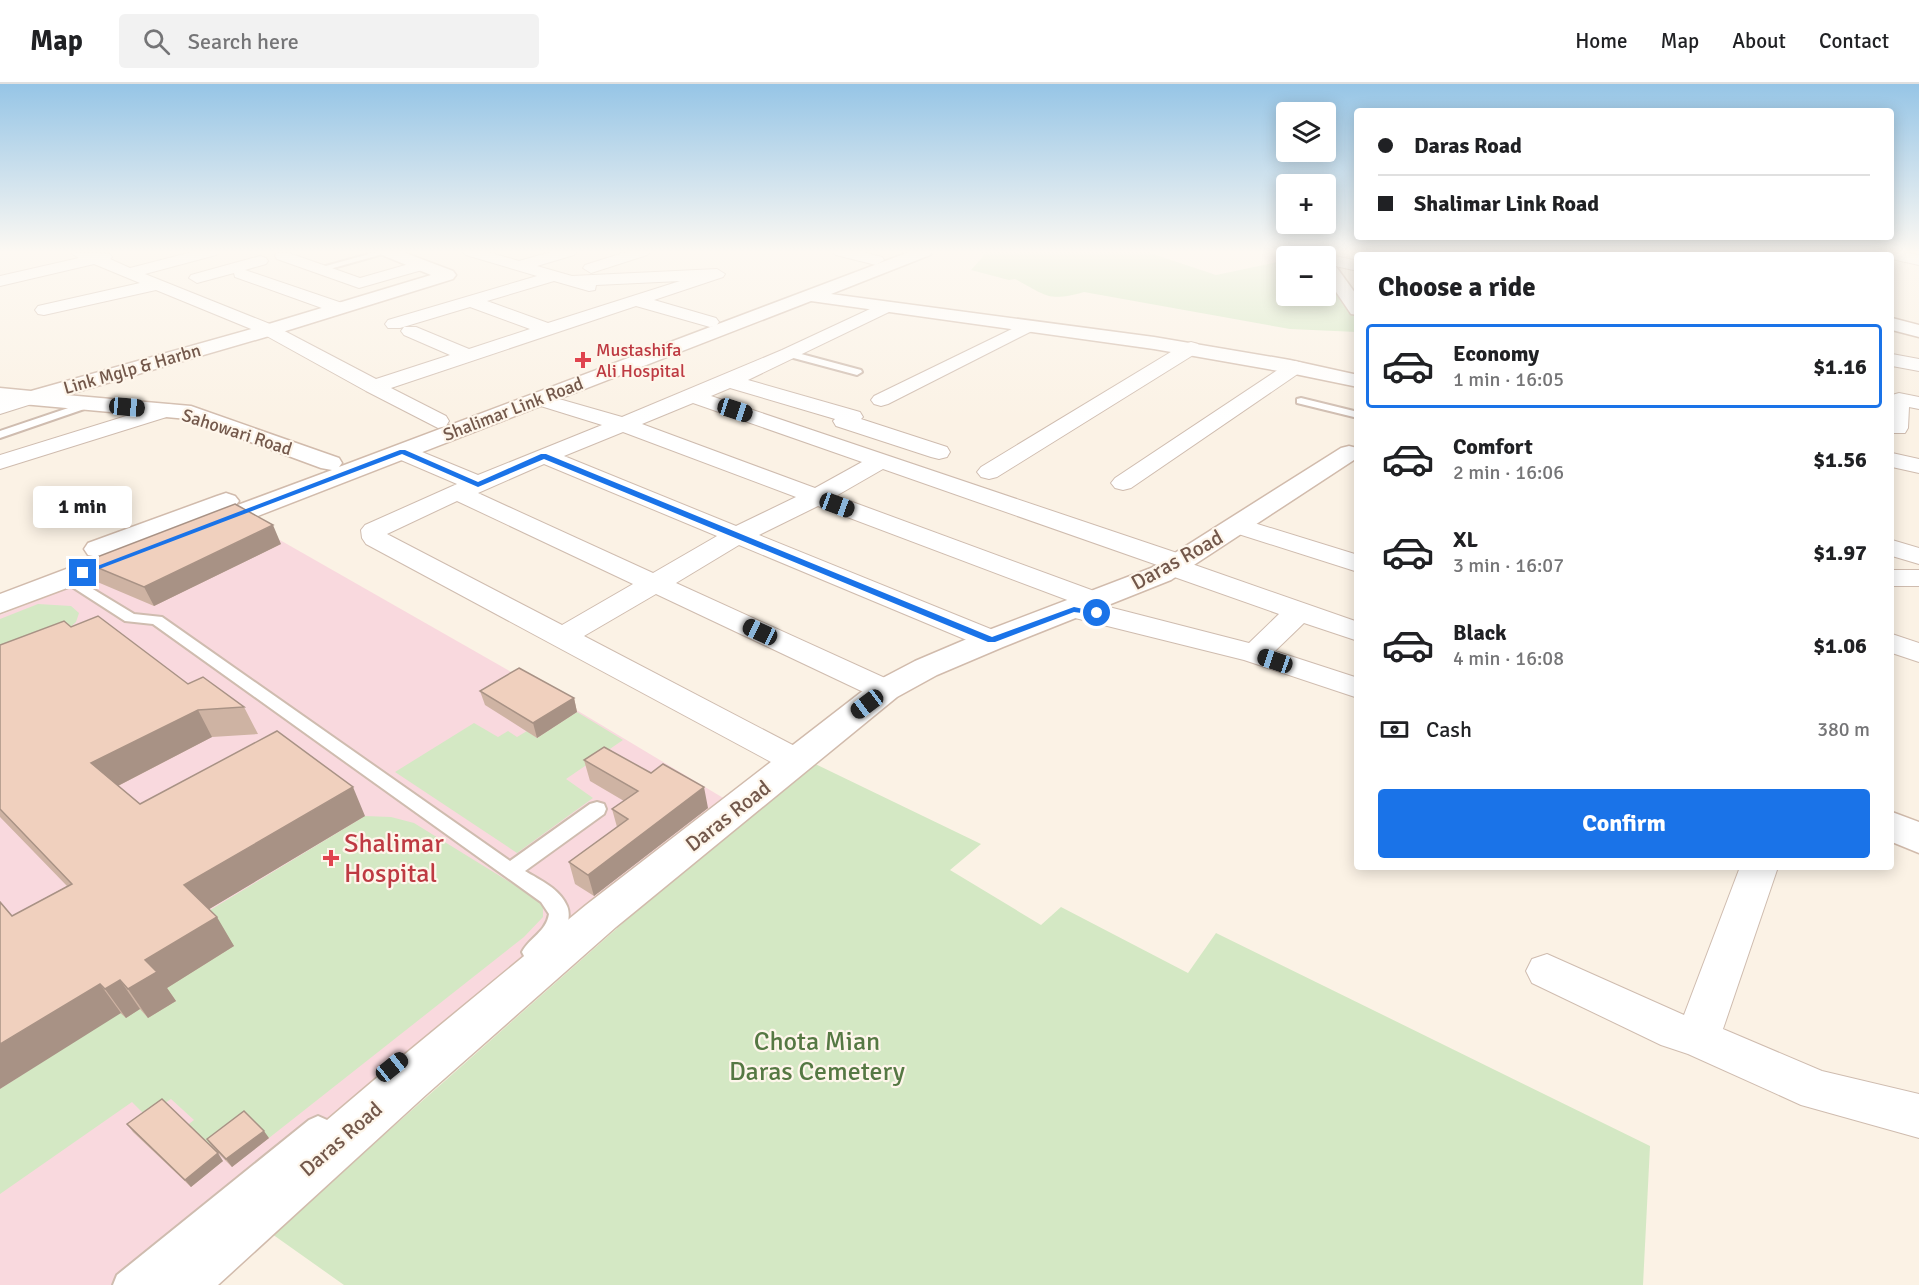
<!DOCTYPE html>
<meta charset="utf-8">
<style>
body{margin:0;font-family:Signika,sans-serif;background:#f2f2f2;color:#202124;height:100vh;display:flex;flex-direction:column;font-size:22px;white-space:nowrap}
*{box-sizing:border-box;margin:0}
p{font-size:20px;color:#757577}
.icon{flex:none;width:33px;height:33px;fill:none;stroke:currentColor;stroke-width:2;stroke-linecap:round;stroke-linejoin:round}
.map{position:relative;flex:1;overflow:hidden}
.details{position:absolute;left:1354px;top:168px;width:540px;height:618px;display:flex;flex-direction:column;background:#fff;border-radius:6px;box-shadow:0 3px 15px #0003}
.details>*{flex:none}
.hud{position:absolute;left:1354px;top:24px;width:540px;height:132px;border-radius:6px;box-shadow:0 3px 15px #0003;display:grid;align-content:center;height:132px;padding:0 24px;background:#fff}
.buttons{position:absolute;left:1276px;top:18px;display:grid;gap:12px}
.buttons a{display:grid;place-items:center;width:60px;height:60px;border-radius:6px;background:#fff;box-shadow:0 3px 15px #0003;font-size:30px}
.end{position:absolute;width:27px;height:27px;margin:-14px;border:8px solid #1a73e8;background:#fff;box-shadow:0 0 0 3px #fff}
.from{border-radius:50%}
.bubble{position:absolute;height:42px;border-radius:6px;background:#fff;box-shadow:0 3px 15px #0003;font-size:20px;font-weight:800;line-height:42px;text-align:center}
.car{position:absolute;width:18px;height:36px;margin:-18px -9px;border-radius:8px;box-shadow:0 0 4px 2px #0007;background:linear-gradient(#222 24%,#8ab4d8 0 40%,#222 0 76%,#8ab4d8 0 86%,#222 0)}
.hud b{display:flex;align-items:center;gap:21px;height:57px;font-size:22px}
.hud b+b{border-top:2px solid #e0e0e0}
.hud i{width:15px;height:15px;background:#202124}
ul{padding:0;list-style:none}
li{display:flex;align-items:center;gap:18px;height:84px;margin:0 12px 9px;padding:0 12px;border:3px solid transparent;border-radius:6px}
li div{flex:1}
li b{display:block;font-size:22px}
li em{font-style:normal;font-weight:800}
li.current{border-color:#1a73e8}
li>.icon{width:54px;height:54px;stroke-width:1.5}
h2{padding:0 24px;font-size:27px;line-height:72px}
.pay{display:flex;align-items:center;gap:15px;height:66px;padding:0 24px;font-size:22px}
.pay p{margin-inline-start:auto}
.cta{display:flex;gap:12px;margin-top:auto;padding:12px 24px}
.cta a{flex:1;height:69px;border-radius:6px;background:#1a73e8;color:#fff;font-size:24px;font-weight:800;line-height:69px;text-align:center}
header{display:flex;align-items:center;gap:36px;box-sizing:border-box;height:84px;padding:0 30px;background:#fff;border-bottom:2px solid #e0e0e0}
header strong{font-size:28px}
nav{display:flex;gap:33px;margin-inline-start:auto;font-size:21px}
.search{width:420px;height:54px;background:#f2f2f2;display:flex;align-items:center;gap:15px;box-sizing:border-box;padding:0 21px;border-radius:6px;color:#757577;font-size:22px}
.map>svg:first-child{display:block}
.medical{fill:#f9d9de}
.green{fill:#d4e8c4}
.lines{fill:none;stroke-linecap:round;stroke-linejoin:round}
.lane-casing{stroke:#cfbcaf;stroke-width:4}
.street-casing{stroke:#cfbcaf;stroke-width:2}
.secondary-casing{stroke:#d1bbac;stroke-width:3}
.lane{fill:#fff;fill-rule:evenodd}
.street{fill:#fff;fill-rule:evenodd}
.secondary{fill:#fff;fill-rule:evenodd}
.wall{fill:#ceb3a3}
.shaded-wall{fill:#a89285}
.building{fill:#f0d0be;stroke:#a89285;stroke-width:1.5}
.route{fill:#1a73e8}
.health-dot{fill:#e0444e;stroke:#fef6eb;stroke-width:2}
.labels{text-anchor:middle;stroke-width:4.5;stroke-linejoin:round;paint-order:stroke}
.far-health-label{font-size:18px;fill:#be3a42;stroke:#fef6eb;text-anchor:start}
.far-street-label{font-size:18px;fill:#73584b;stroke:#fef6eb}
.street-label{font-size:21px;fill:#73584b;stroke:#fef6eb}
.near-health-label{font-size:26px;fill:#be3a42;stroke:#fef6eb;text-anchor:start}
.near-park-label{font-size:26px;fill:#557843;stroke:#fef6eb}
</style>
<header>
<strong>Map</strong>
<div class="search"><svg class="icon" aria-label="search" viewBox="0 0 24 24"><circle cx="10" cy="10" r="6"/><path d="M15 15l6 6"/></svg>Search here</div>
<nav><a>Home</a><a>Map</a><a>About</a><a>Contact</a></nav>
</header>
<div class="map">
<svg width="1919" height="1201" viewBox="0 0 1919 1201">
<rect width="100%" height="100%" fill="#fbf2e5"/>
<path class="medical" d="M245,436L548,609L730,718L158,1201H0V531Z"/>
<path class="green" d="M980,168H1147L1216,191L1287,176V212H1326V188L1357,233V248L1290,245L1084,208C1048,218 1047,212 1015,195L1009,196L971,186L985,170Z
M38,520L71,522L79,529L76,538L65,548L0,563V535Z
M577,628L623,656L566,695L593,714L517,769L395,688L474,639L498,653L508,647L517,653L527,647L537,654Z
M807,676L981,760L950,786L1041,841L1061,823L1188,889L1216,849L1650,1062L1643,1201H344L272,1150Z
M365,732L391,733L414,739L539,816L543,821V833L524,853L269,1054L249,1035L182,1085L162,1061L194,1036L171,1015L146,1032L132,1018L0,1110V1005L120,928L165,905L202,831Z"/>
<g class="lines">
<g class="lane-casing">
<path id="lane" d="M376,168H390L319,188L315,185Z
M790,267L861,286L862,288L857,291L786,272V268Z
M1301,314L1358,328V334L1297,319V315Z
M89,317L93,318V322L0,354V347Z
M68,490L134,530L162,533L510,777L590,720L597,718L604,720L606,725L604,730L525,787C540,796 560,805 567,822C576,843 548,881 525,874L522,868C530,853 546,848 549,830L541,818L153,540L125,537L63,497L61,494Z
M318,1032L327,1036L331,1044L327,1052L149,1201H113L117,1191L309,1036Z"/>
</g>
<g class="street-casing">
<path id="street" d="M70,168L110,170L112,173L110,175L130,184L192,168H219L216,171L145,190L275,242L376,295L450,271L404,251L401,247L404,243H416L469,265L530,245L470,223L400,244H388L385,240L388,236L537,192L466,171L463,168H488L519,177L551,168H577L574,171L537,182L572,192L717,185L725,190L723,193L654,216L716,234L719,238L716,242L710,243L636,222L391,304L446,332L449,337L446,342L438,344L366,307L263,250L156,206L44,231L38,230L35,226L38,222L140,199L94,180L0,202V192L79,174ZM554,197L589,207L595,206L596,201L680,197L548,239L487,217Z
M626,168H650L647,171L591,189L583,184L585,181Z
M833,168H862L882,173L884,176L876,181L836,171Z
M1872,168H1903L1919,171V181L1892,175V171H1874Z
M277,169H289L360,194L423,176L431,181L429,184L359,204L277,175L275,172Z
M1326,170L1358,177V187L1326,180V172H1320Z
M260,172L266,174L268,177L266,180L245,186L345,220L348,224L345,228H333L235,193L234,189L197,199L189,194L191,191Z
M885,218L891,219L894,223L891,227L748,296L860,328L863,333L861,335L947,363L950,368L947,373L939,375L931,373L836,342L833,337L835,335L730,304L711,312L1189,473L1192,480L1358,538V557L1304,539L1275,567L1358,594V614L1244,576L1063,531L1059,525L1063,519L1070,517L818,422L759,451L1003,550L1007,556L1003,562L992,565L981,562L739,461L676,499L896,599L901,606L896,613L885,616L874,613L656,510L584,552L808,669L813,677L808,685L796,688L784,685L366,460L362,454L361,446L365,441L457,400L394,373L391,368L394,363L402,361L410,363L478,391L602,341L531,319L528,315L531,311L538,309L622,333L782,266ZM693,319L862,378L815,404L642,340ZM623,348L796,413L736,442L564,372ZM544,380L717,452L653,489L478,409ZM883,385L1160,482L1163,489L1279,530L1249,559L1105,522L1109,517L1105,511L836,412ZM457,417L633,500L562,541L387,450Z
M1026,238L1032,239L1035,243L1032,247L888,320L881,322L874,320L871,316L874,312Z
M1191,258L1198,260L1200,264L1198,268L997,393L989,395L981,393L977,388L981,383L1184,260Z
M1892,270L1919,275V287L1892,282Z
M1295,277L1302,279L1305,283L1302,287L1131,404L1123,406L1115,404L1111,399L1115,394L1288,279Z
M31,308L38,310L41,314L38,318L0,330V317Z
M1899,309L1919,313V325L1909,323L1908,344L1905,349H1892V311Z
M165,320L173,321L176,326L173,331L0,385V371Z
M1892,369L1919,375V389L1892,383Z
M1238,434L1358,471V488L1229,447L1225,442L1229,437Z
M1892,456L1919,464V480L1892,472Z
M1892,486H1919V502H1892Z
M1892,550L1919,559V578L1892,569Z
M1740,783H1778L1723,945L1822,987L1919,1010V1054L1801,1021L1688,970L1661,961L1532,899L1526,887L1532,875L1547,870L1684,931Z"/>
</g>
<g class="secondary-casing">
<path id="secondary" d="M380,168H403L453,187L456,191L453,195L276,250L66,311L191,322L339,374L342,379L339,383L909,168H932L930,171L831,210L1154,253L1290,276L1358,291V303L1290,289L1154,265L811,217L214,449L205,451L196,449L192,443L195,438L132,462L142,464L146,470L142,476L0,529V510L98,473L88,471L84,465L88,459L217,412L226,409L235,412L239,417L235,422L332,386L321,384L188,335L0,318V304L31,307L262,242L431,191L382,171Z
M1452,168H1480L1482,171H1454Z
M1326,176L1332,177L1358,213V231L1351,230L1326,193Z
M1892,234L1919,241V253L1892,246Z
M1349,362L1357,364V374L1171,496L1003,563L937,591L897,613L616,843L427,1010L218,1201H148L156,1181L393,980L586,821L873,599L915,577L981,549L1151,484L1341,364Z
M1892,728L1919,738V769L1892,758Z"/>
</g>
<use href="#lane" class="lane"/>
<use href="#street" class="street"/>
<use href="#secondary" class="secondary"/>
</g>
<path class="wall" d="M281,460L154,522L95,497L84,478Z
M71,543L188,600L244,623L258,650L212,653L118,702L140,720L365,732L209,825L234,862L167,904L176,917L148,934L140,925L126,934L12,832L67,802L0,733V561Z
M480,607L574,614L577,628L537,654L485,621Z
M584,676L708,724L594,812L575,800L569,778L617,743L612,725L624,717L590,697Z
M127,1040L223,1077L191,1103L133,1048Z
M269,1054L232,1083L212,1063L207,1055Z"/>
<path class="shaded-wall" d="M273,441L281,460L154,522L144,503Z
M574,614L577,628L537,654L533,639Z
M198,626L212,653L108,707L91,679Z
M353,703L365,732L201,830L184,801Z
M704,703L708,724L594,812L588,791Z
M217,833L234,862L167,904L176,917L148,934L128,905L145,876Z
M120,896L140,925L126,934L105,905Z
M100,900L121,929L0,1005V960Z
M264,1047L269,1054L232,1083L226,1075Z
M218,1069L223,1077L191,1103L185,1096Z"/>
<path class="building" d="M235,420L273,441L144,503L84,478Z
M98,532L188,600L203,593L244,623L198,626L91,679L140,720L277,647L353,703L184,801L217,833L145,876L157,888L128,905L120,896L105,905L100,900L0,960V818L12,832L72,800L0,725V561L64,537L71,543Z
M519,584L574,614L533,639L480,607Z
M604,663L651,689L663,680L704,703L588,791L569,778L628,735L612,725L638,707L584,676Z
M162,1015L218,1069L185,1096L127,1040Z
M244,1027L264,1047L226,1075L207,1055Z"/>
<linearGradient id="sky" x2="0" y2="1"><stop stop-color="#96c5e6"/><stop offset="0.5" stop-color="#fdf9f3"/><stop offset="1" stop-color="#fdf9f3" stop-opacity="0"/></linearGradient>
<rect width="1919" height="336" fill="url(#sky)"/>
<path class="route" d="M400,366H405L478,398L541,370H546L992,553L1074,523L1102,529L1097,531L1074,528L995,558H988L544,375L478,403L402,370L86,490L79,489Z"/>
<g class="health-dot">
<path d="M580 267h6v6h6v6h-6v6h-6v-6h-6v-6h6z"/>
<path d="M328 765h6v6h6v6h-6v6h-6v-6h-6v-6h6z"/>
</g>
<g class="labels">
<g class="far-health-label">
<text x="596" y="272">Mustashifa<tspan x="596" dy="21">Ali Hospital</tspan></text>
</g>
<g class="far-street-label">
<text transform="translate(132 285) rotate(-16)" y="6">Link Mglp &amp; Harbn</text>
<text transform="translate(513 325) rotate(-21)" y="6">Shalimar Link Road</text>
<text transform="translate(237 348) rotate(18)" y="6">Sahowari Road</text>
</g>
<g class="street-label">
<text transform="translate(1177 476) rotate(-29)" y="7">Daras Road</text>
<text transform="translate(728 732) rotate(-38)" y="7">Daras Road</text>
<text transform="translate(341 1055) rotate(-41)" y="7">Daras Road</text>
</g>
<g class="near-health-label">
<text x="344" y="768">Shalimar<tspan x="344" dy="30">Hospital</tspan></text>
</g>
<g class="near-park-label">
<text x="817" y="966">Chota Mian<tspan x="817" dy="30">Daras Cemetery</tspan></text>
</g>
</g>
</svg>
<div class="buttons">
<a><svg class="icon" aria-label="layers" viewBox="0 0 24 24"><path d="M12 4l9 5-9 5-9-5zM3 14l9 5 9-5"/></svg></a>
<a>+</a>
<a>−</a>
</div>
<i class="end from" style="left:1097px;top:529px"></i>
<i class="end" style="left:83px;top:489px"></i>
<div class="bubble" style="left:33px;top:402px;width:99px">1 min</div>
<i class="car" style="left:127px;top:323px;rotate:95deg"></i>
<i class="car" style="left:735px;top:326px;rotate:108deg"></i>
<i class="car" style="left:837px;top:421px;rotate:110deg"></i>
<i class="car" style="left:760px;top:548px;rotate:295deg"></i>
<i class="car" style="left:1275px;top:577px;rotate:289deg"></i>
<i class="car" style="left:867px;top:620px;rotate:233deg"></i>
<i class="car" style="left:392px;top:983px;rotate:51deg"></i>
<div class="hud">
<b><i class="from"></i>Daras Road</b>
<b><i></i>Shalimar Link Road</b>
</div>
<section class="details">
<h2>Choose a ride</h2>
<ul>
<li class="current"><svg class="icon" aria-label="car" viewBox="0 0 24 24"><path d="M5 17H2v-5l4-1 3-4h7l3 4 3 1v5h-3M9 17h6M6 11h13"/><circle cx="7" cy="17" r="2"/><circle cx="17" cy="17" r="2"/></svg><div><b>Economy</b><p>1 min · 16:05</p></div><em>$1.16</em></li>
<li><svg class="icon" aria-label="car" viewBox="0 0 24 24"><path d="M5 17H2v-5l4-1 3-4h7l3 4 3 1v5h-3M9 17h6M6 11h13"/><circle cx="7" cy="17" r="2"/><circle cx="17" cy="17" r="2"/></svg><div><b>Comfort</b><p>2 min · 16:06</p></div><em>$1.56</em></li>
<li><svg class="icon" aria-label="car" viewBox="0 0 24 24"><path d="M5 17H2v-5l4-1 3-4h7l3 4 3 1v5h-3M9 17h6M6 11h13"/><circle cx="7" cy="17" r="2"/><circle cx="17" cy="17" r="2"/></svg><div><b>XL</b><p>3 min · 16:07</p></div><em>$1.97</em></li>
<li><svg class="icon" aria-label="car" viewBox="0 0 24 24"><path d="M5 17H2v-5l4-1 3-4h7l3 4 3 1v5h-3M9 17h6M6 11h13"/><circle cx="7" cy="17" r="2"/><circle cx="17" cy="17" r="2"/></svg><div><b>Black</b><p>4 min · 16:08</p></div><em>$1.06</em></li>
</ul>
<div class="pay"><svg class="icon" aria-label="cash" viewBox="0 0 24 24"><path d="M3 7h18v10H3z"/><circle cx="12" cy="12" r="2"/></svg>Cash<p>380 m</p></div>
<div class="cta"><a>Confirm</a></div>
</section>
</div>
